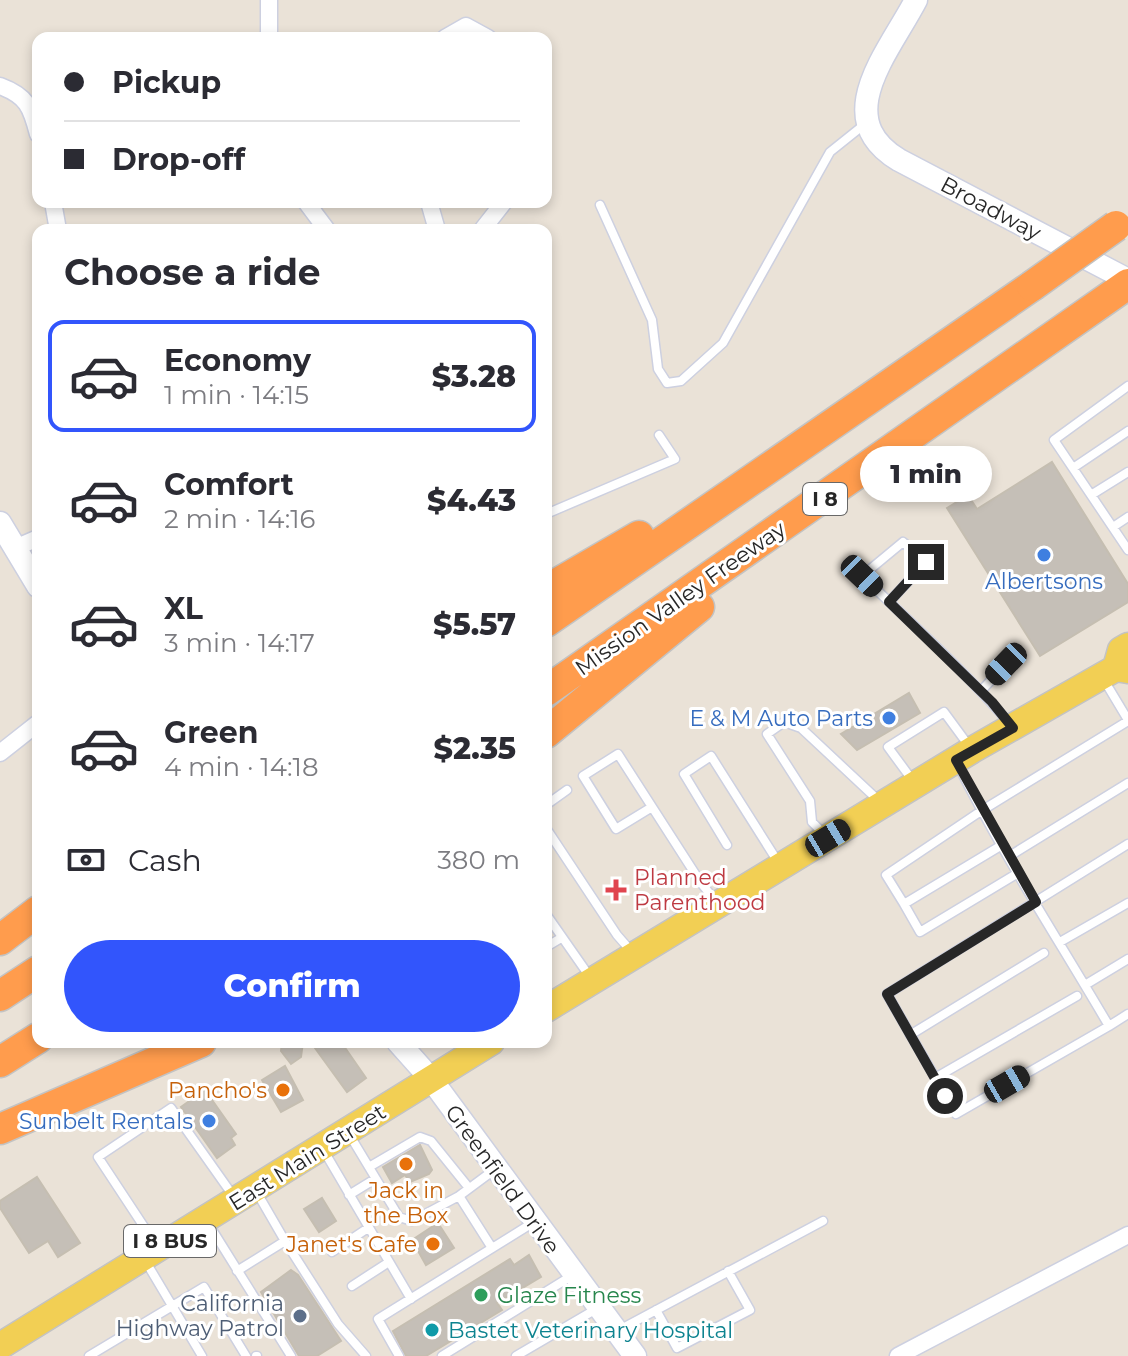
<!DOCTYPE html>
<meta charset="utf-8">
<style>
body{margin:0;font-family:Montserrat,sans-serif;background:#f2f2f3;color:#2b2b33;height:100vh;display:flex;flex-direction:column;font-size:30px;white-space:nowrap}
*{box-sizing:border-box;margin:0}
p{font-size:26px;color:#7c7c81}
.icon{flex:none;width:44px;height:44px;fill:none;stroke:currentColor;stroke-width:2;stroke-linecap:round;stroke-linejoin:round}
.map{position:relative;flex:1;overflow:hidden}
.details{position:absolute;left:32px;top:224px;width:520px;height:824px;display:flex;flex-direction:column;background:#fff;border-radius:16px;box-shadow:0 4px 12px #0003}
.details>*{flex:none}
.banner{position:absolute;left:32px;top:32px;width:520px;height:176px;border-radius:16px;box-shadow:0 4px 12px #0003;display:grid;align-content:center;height:176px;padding:0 32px;background:#fff}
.end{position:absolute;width:36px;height:36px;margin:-18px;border:10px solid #272727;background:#fff;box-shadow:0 0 0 4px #fff}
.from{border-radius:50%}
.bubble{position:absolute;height:56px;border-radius:28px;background:#fff;box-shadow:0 4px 12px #0003;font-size:26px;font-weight:800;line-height:56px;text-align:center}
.car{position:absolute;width:24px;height:48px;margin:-24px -12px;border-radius:10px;box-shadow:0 0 6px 2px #0007;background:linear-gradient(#222 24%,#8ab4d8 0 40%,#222 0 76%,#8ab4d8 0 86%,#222 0)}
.banner b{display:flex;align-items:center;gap:28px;height:76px;font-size:30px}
.banner b+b{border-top:2px solid #e1e1e2}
.banner i{width:20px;height:20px;background:#2b2b33}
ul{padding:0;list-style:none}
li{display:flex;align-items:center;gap:24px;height:112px;margin:0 16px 12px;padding:0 16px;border:4px solid transparent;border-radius:16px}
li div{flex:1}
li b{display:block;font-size:30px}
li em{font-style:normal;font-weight:800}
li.selected{border-color:#3255fc}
li>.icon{width:72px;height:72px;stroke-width:1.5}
h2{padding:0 32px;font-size:36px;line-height:96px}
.pay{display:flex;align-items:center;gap:20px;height:88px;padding:0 32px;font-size:30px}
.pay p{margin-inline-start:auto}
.action{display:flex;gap:16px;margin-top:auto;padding:16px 32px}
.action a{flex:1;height:92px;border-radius:48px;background:#3255fc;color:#fff;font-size:32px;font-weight:800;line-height:92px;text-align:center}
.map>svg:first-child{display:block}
.building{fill:#c5bfb7;stroke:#c5beb1;stroke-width:2}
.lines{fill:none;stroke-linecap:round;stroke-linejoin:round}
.lane-casing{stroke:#cdd0e0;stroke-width:11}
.street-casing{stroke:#cdd0e0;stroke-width:19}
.secondary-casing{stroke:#cdd0e0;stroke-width:25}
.primary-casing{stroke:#c3c3c3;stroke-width:29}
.highway-casing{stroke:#c3c3c3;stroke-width:33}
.lane{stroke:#fff;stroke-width:8}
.street{stroke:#fff;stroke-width:16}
.secondary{stroke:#fff;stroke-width:22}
.primary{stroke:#f2cf54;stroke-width:26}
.highway{stroke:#ff9c4d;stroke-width:30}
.highway-bridge-casing{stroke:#c3c3c3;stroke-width:33;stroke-linecap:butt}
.highway-bridge{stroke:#ff9c4d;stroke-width:30}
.route{stroke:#272727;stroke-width:10}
.shop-dot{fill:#3f7fe0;stroke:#fff;stroke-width:3}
.health-dot{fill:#e0444e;stroke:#fff;stroke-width:3}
.food-dot{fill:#e8710a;stroke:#fff;stroke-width:3}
.leisure-dot{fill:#2e9e5b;stroke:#fff;stroke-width:3}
.service-dot{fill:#5c6f8a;stroke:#fff;stroke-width:3}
.culture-dot{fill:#0f9aa8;stroke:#fff;stroke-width:3}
.labels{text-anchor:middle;stroke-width:6;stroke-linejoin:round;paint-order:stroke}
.shield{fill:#fff;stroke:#686868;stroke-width:2}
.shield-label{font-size:20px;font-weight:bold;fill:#272727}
.street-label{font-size:22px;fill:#272727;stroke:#fff}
.shop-label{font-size:22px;fill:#366cbe;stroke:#fff;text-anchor:end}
.health-label{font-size:22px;fill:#be3a42;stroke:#fff;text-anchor:start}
.food-label{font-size:22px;fill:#c56008;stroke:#fff;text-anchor:end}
.leisure-label{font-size:22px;fill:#27864d;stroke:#fff;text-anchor:start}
.service-label{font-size:22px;fill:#4e5e75;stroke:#fff;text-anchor:end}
.culture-label{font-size:22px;fill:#0d838f;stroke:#fff;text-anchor:start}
</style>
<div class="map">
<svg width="1128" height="1356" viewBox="0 0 1128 1356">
<rect width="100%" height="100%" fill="#eae2d7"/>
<path class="building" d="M1052,462L1128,584V602L1040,656L947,508L968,495L977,509Z
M909,693L920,713L857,750L841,734Z
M282,1042H303L301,1057L291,1064L281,1051Z
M323,1042H341L366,1078L347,1092L315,1048Z
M285,1066L303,1100L281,1112L262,1080Z
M205,1090L236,1134L231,1138L235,1145L217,1158L181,1107Z
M420,1145L432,1170L429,1174L410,1182L405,1175L392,1183L383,1167Z
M37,1177L80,1243L58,1257L48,1241L29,1253L0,1208V1201Z
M322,1198L336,1221L319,1232L304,1209Z
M438,1223L454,1248L426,1265L412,1240Z
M529,1255L541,1277L497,1303L502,1310L426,1356H406L393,1331L510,1259L514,1265Z
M291,1270L298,1275L341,1341L317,1356H299L261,1292Z"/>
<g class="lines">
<g class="lane-casing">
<path id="lane" d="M600,205L652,320L658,369L667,383L681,381L723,343L830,152L865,124
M1128,386L1054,440L1128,550
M1073,468L1128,431
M1091,495L1128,472
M546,514L675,459L659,435
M1113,527L1128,517
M889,602L926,562L903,542L862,576C912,624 965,671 1010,724
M1104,680L1128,720
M981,691L1006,664
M958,765C1003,855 1058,939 1109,1026L956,1114L887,994L1128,844
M913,781L888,747L944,712L969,746
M546,805L567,790
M652,807L616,829L583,776L618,754L701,883L715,900
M546,828L617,935L631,951
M824,834L812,822L810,801L767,734L784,722L801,728L878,800
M727,845L684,774L711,756L778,862
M1002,845L904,904L920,932L1018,873
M1008,857L1128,783
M904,904L886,875L981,811L1128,721
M546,914L590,977
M1060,942L1128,903
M546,947L561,938
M1085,985L1128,959
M1109,1026L1128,1014
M910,1035L1044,953
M935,1078L1077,996
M349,1134L399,1217L412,1221L459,1196
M324,1151L411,1299
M369,1167L420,1137L431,1141L469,1188
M349,1195L375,1179
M208,1223L291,1356
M285,1241L338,1324L366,1356
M156,1245L98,1157L171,1108L234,1197
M492,1248L459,1196L494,1170
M332,1252L368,1228
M146,1262L202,1356
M237,1271L285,1241L256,1191
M352,1286L389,1262
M656,1310L677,1348L750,1310L728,1271
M619,1330L823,1221
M89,1356L204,1287L246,1356
M256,1356H257
M399,1356L378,1319L534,1222
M442,1356L573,1275
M516,1356L598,1308"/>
</g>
<g class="street-casing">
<path id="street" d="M269,38V0
M445,38L466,26L488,38
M0,86C27,96 31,107 38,134
M53,202L58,230
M306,202L327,230
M429,202L437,230
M482,230L504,202
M15,548L38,538
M0,753L38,723
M898,1356L1128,1235"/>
</g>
<g class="secondary-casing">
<path id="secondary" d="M916,0C889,52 829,118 899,160L1128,280
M0,523L38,586
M398,1042L431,1079L635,1356"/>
</g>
<g class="primary-casing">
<path id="primary" d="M1116,668L1121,650L1128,646
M546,1009L972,750L1116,668L1128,670
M0,1346L491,1042"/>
</g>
<g class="highway-casing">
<path id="highway" d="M546,590L639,536
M546,622L1032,286
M546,691L1128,284
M546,733L699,607
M0,940L38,911
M0,996L38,971
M0,1062L38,1038
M0,1129L201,1042"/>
</g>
<use href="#lane" class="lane"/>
<use href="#street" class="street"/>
<use href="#secondary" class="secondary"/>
<use href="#primary" class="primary"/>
<use href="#highway" class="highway"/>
<g class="highway-bridge-casing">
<path id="highway-bridge" d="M1032,286L1116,226"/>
</g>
<use href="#highway-bridge" class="highway-bridge"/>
</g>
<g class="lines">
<path class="route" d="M926,562L889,602L992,702L1013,728L956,760L1036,902L887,994L945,1096"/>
</g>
<g class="shop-dot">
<circle cx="1044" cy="555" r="8"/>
<circle cx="889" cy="718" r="8"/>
<circle cx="209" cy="1121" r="8"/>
</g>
<path class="health-dot" d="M612 878h8v8h8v8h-8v8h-8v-8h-8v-8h8z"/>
<g class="food-dot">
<circle cx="283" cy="1090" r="8"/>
<circle cx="406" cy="1164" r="8"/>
<circle cx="433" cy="1244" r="8"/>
</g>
<circle class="leisure-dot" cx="481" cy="1295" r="8"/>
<circle class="service-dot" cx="300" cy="1316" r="8"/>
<circle class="culture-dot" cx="432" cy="1330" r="8"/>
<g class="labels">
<g class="shield">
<rect x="803" y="483" width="44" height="32" rx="6"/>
<rect x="124" y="1225" width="92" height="32" rx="6"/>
</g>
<g class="shield-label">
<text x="825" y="506">I 8</text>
<text x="170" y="1248">I 8 BUS</text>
</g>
<g class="street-label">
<text transform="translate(991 208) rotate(28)" y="8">Broadway</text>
<text transform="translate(680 598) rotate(-35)" y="8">Mission Valley Freeway</text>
<text transform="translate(307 1157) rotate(-32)" y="8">East Main Street</text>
<text transform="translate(503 1179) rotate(54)" y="8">Greenfield Drive</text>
</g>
<g class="shop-label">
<text x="1044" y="589" text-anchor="middle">Albertsons</text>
<text x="873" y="726">E &amp; M Auto Parts</text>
<text x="193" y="1129">Sunbelt Rentals</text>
</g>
<g class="health-label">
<text x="634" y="885">Planned<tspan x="634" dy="25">Parenthood</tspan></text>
</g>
<g class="food-label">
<text x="267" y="1098">Pancho's</text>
<text x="406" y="1198" text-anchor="middle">Jack in<tspan x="406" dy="25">the Box</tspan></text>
<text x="417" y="1252">Janet's Cafe</text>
</g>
<g class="leisure-label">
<text x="497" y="1303">Glaze Fitness</text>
</g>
<g class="service-label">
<text x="284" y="1311">California<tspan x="284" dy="25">Highway Patrol</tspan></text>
</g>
<g class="culture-label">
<text x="448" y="1338">Bastet Veterinary Hospital</text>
</g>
</g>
</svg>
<i class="end from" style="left:945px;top:1096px"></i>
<i class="end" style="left:926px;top:562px"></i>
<div class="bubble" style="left:860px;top:446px;width:132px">1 min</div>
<i class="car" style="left:862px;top:576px;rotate:134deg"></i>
<i class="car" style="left:1006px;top:664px;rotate:224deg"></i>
<i class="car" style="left:828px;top:838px;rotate:59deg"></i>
<i class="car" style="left:1007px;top:1084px;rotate:60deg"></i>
<div class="banner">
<b><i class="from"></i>Pickup</b>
<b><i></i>Drop-off</b>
</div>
<section class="details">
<h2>Choose a ride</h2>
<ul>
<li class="selected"><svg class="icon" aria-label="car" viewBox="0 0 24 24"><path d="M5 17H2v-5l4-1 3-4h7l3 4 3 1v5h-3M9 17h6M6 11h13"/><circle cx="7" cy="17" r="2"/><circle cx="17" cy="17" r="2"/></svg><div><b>Economy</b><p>1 min · 14:15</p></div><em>$3.28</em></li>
<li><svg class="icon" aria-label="car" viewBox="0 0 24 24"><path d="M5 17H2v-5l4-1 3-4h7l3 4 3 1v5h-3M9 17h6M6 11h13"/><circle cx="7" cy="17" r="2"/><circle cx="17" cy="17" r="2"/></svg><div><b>Comfort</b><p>2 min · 14:16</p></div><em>$4.43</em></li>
<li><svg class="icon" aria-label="car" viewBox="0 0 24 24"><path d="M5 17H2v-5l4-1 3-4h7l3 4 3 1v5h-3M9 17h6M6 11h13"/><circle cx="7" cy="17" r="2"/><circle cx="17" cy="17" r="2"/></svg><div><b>XL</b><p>3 min · 14:17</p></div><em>$5.57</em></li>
<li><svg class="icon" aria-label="car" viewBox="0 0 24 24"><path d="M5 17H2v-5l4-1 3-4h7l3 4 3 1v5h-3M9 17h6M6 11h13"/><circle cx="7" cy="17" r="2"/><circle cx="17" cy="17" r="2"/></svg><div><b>Green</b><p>4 min · 14:18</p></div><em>$2.35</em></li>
</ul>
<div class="pay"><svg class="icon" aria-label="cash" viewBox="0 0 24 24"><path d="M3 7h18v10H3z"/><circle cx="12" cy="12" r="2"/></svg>Cash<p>380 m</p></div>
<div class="action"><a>Confirm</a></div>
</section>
</div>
